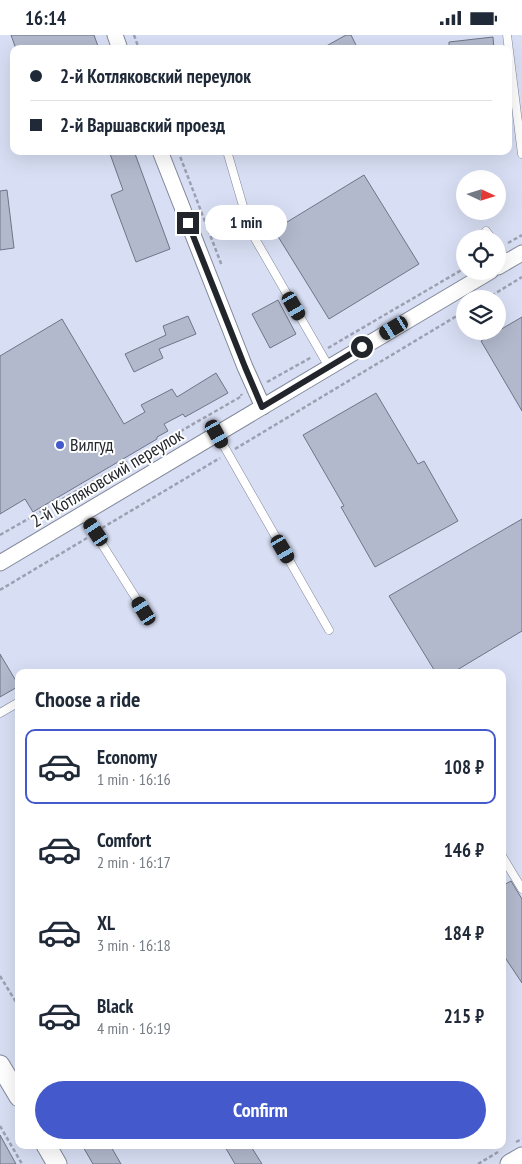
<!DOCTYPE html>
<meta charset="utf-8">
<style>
body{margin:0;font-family:"PT Sans Narrow",sans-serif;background:#f2f2f3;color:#1f2937;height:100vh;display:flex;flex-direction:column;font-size:19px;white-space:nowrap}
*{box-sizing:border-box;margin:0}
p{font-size:16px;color:#747a83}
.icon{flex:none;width:28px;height:28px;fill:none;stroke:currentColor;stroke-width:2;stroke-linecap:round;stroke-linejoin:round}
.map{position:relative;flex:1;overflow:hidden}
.panel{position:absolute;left:15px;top:634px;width:491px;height:480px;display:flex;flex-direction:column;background:#fff;border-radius:10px;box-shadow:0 5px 20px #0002}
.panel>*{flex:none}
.hud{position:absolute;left:10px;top:10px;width:502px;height:110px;border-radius:10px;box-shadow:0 5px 20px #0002;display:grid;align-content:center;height:110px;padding:0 20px;background:#fff}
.needle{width:32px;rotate:94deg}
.tools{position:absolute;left:456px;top:135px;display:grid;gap:10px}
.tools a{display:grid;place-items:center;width:50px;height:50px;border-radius:50%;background:#fff;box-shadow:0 5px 20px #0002;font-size:25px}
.end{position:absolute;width:22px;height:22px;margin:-11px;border:6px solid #23252c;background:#fff;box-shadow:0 0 0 2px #fff}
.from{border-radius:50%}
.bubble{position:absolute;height:35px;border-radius:18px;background:#fff;box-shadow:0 5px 20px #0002;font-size:16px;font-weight:700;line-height:35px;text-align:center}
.car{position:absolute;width:15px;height:30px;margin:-15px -8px;border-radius:6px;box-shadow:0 0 4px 1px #0007;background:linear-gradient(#222 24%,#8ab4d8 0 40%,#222 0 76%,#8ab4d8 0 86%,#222 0)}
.hud b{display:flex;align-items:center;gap:18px;height:48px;font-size:19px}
.hud b+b{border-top:1px solid #e0e1e3}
.hud i{width:12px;height:12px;background:#1f2937}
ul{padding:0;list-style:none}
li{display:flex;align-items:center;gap:15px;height:75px;margin:0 10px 8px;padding:0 10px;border:2px solid transparent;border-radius:10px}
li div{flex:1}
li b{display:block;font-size:19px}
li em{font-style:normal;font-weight:700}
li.active{border-color:#4359cc}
li>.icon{width:45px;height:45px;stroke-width:1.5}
h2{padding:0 20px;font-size:22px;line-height:60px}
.action{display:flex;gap:10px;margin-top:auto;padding:10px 20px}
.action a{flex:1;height:58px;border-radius:30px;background:#4359cc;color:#fff;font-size:20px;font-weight:700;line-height:58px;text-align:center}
.status{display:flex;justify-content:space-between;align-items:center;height:35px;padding:0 25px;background:#fff;direction:ltr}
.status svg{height:14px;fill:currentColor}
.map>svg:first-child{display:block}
.building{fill:#b2b9cc;stroke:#6f7587}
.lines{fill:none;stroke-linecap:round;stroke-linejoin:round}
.service-casing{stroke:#82889a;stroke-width:9}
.minor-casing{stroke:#82889a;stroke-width:17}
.tertiary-casing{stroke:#82889a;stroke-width:21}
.path{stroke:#9ba1b1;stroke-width:2.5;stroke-dasharray:4 2.5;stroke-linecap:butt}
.service{stroke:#fff;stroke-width:8}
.minor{stroke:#fff;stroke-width:15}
.tertiary{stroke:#fff;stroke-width:19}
.route{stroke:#23252c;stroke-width:6}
.poi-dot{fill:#4359cc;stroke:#fff;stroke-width:2}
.labels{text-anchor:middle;stroke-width:4;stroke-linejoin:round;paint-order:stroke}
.poi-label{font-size:18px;fill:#23252c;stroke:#fff;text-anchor:start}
.street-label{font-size:18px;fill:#23252c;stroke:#fff}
</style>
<div class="status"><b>16:14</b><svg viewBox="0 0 49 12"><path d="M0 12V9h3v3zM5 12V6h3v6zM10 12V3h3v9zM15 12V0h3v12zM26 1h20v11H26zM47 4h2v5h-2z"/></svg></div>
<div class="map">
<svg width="522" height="1129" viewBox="0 0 522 1129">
<rect width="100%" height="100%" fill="#d8dff4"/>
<path class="building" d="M11,0H94L99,14H16Z
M346,0H351L358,14H321Z
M493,2L494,14H449V7Z
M109,116H134L170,214L136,227L111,160L123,155Z
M364,140L419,229L329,284L274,195Z
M7,155L14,213L0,215V156Z
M278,265L296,299L270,313L252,279Z
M188,281L196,299L159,314L163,323L134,337L125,319L166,300L163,291Z
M522,282V376L481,306Z
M62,284L124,389L145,377L141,370L172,354L177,362L216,338L228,358L185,382L183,379L164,389L168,396L157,402V404L33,477L25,464L0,479V321Z
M376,358L418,429L424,426L458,486L375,532L341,472L344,471L303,400Z
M522,484V596L452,638H436L389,561Z
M0,619L19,651L0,662Z
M511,846L522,864V948L502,918V851Z
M0,1100L16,1129H0Z
M82,1110H110L121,1129H93Z
M224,1110H250L262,1129H235Z"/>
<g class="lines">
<g class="service-casing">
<path id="service" d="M507,0L522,119
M227,116L250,195L329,332
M486,196L492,204
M498,211L507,227
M217,399L329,595
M83,479L144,576
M0,678L19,667
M502,821L522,854"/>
</g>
<g class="minor-casing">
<path id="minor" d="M115,0L120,14
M160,116L245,332L263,372
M498,232L522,218
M0,528L491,236"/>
</g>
<g class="tertiary-casing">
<path id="tertiary" d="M0,1030L19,1062
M46,1110L57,1129
M510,1129L522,1122"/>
</g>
<path class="path" d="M134,0L139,14
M178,116L222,231
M508,208L522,200
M486,264L522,242
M328,313L465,233
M267,347L312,322
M235,414L465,276
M102,493L220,423
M0,500L242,361L241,359
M0,555L87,503
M0,941L19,972
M0,1091L22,1129
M516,1107L522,1104
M478,1129L498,1117"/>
<use href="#service" class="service"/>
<use href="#minor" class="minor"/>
<use href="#tertiary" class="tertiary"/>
</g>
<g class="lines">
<path class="route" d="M188,188L245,332L262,372L362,312"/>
</g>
<circle class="poi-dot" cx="60" cy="410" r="5"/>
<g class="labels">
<g class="poi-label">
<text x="70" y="416">Вилгуд</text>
</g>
<g class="street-label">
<text transform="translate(107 443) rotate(-31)" y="6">2-й Котляковский переулок</text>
</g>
</g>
</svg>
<div class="tools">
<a><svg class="needle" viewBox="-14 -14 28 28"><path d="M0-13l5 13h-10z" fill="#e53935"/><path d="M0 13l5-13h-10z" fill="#747a83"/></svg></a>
<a><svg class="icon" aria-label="locate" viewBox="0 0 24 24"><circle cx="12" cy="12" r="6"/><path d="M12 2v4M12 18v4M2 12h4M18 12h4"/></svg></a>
<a><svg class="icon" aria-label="layers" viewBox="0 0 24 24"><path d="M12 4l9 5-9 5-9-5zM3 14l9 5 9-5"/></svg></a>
</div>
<i class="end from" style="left:362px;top:312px"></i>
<i class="end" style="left:188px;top:188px"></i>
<div class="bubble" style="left:205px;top:170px;width:82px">1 min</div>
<i class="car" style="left:294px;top:271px;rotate:150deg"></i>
<i class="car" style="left:394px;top:293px;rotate:239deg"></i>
<i class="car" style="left:217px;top:399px;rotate:151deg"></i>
<i class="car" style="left:96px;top:497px;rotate:326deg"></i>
<i class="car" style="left:283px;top:514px;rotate:150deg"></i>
<i class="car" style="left:144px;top:576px;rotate:328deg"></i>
<div class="hud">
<b><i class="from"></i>2-й Котляковский переулок</b>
<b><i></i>2-й Варшавский проезд</b>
</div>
<section class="panel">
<h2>Choose a ride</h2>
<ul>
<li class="active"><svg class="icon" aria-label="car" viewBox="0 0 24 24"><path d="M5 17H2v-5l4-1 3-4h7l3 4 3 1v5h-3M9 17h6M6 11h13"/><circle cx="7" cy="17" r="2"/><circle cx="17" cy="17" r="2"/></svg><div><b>Economy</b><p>1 min · 16:16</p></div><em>108 ₽</em></li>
<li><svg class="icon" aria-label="car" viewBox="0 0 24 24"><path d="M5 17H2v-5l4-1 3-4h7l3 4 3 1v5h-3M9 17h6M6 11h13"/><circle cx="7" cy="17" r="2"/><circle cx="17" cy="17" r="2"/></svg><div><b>Comfort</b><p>2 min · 16:17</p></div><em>146 ₽</em></li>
<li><svg class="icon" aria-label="car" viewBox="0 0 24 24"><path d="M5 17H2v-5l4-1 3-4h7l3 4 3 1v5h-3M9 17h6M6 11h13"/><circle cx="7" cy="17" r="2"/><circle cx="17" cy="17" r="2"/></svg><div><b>XL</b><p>3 min · 16:18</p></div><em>184 ₽</em></li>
<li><svg class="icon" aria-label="car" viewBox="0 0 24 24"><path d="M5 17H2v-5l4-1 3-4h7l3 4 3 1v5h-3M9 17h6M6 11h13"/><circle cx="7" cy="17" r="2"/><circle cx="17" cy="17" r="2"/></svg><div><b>Black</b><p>4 min · 16:19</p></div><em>215 ₽</em></li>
</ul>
<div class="action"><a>Confirm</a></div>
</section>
</div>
